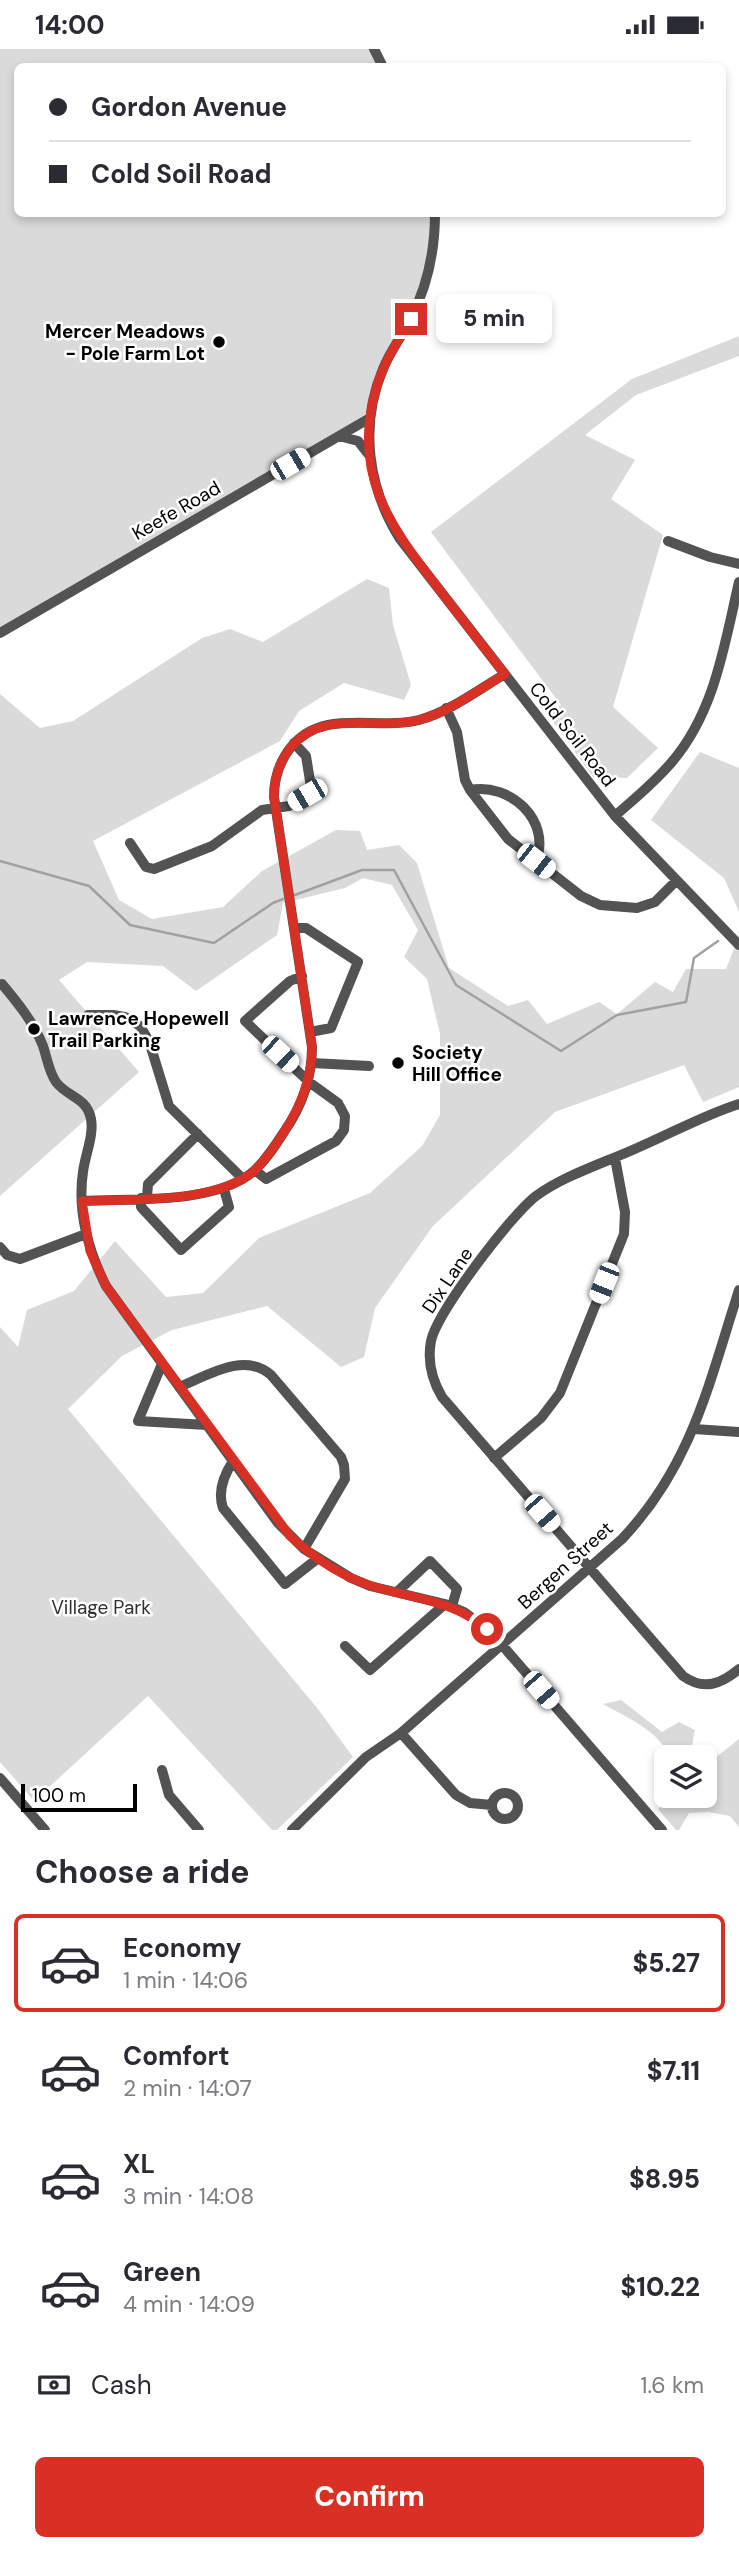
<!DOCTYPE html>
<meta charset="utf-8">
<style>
body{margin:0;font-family:"DM Sans",sans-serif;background:#f7f7f7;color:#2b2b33;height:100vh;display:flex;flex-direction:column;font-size:26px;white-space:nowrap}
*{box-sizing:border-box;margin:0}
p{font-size:23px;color:#7c7c81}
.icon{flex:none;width:38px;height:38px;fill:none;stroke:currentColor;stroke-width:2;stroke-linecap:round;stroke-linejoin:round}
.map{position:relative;height:1781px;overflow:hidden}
.side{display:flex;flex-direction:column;background:#fff;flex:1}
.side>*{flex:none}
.guide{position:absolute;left:14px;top:14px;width:712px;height:154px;border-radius:10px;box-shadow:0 4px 10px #0003;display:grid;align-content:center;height:154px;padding:0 35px;background:#fff}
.fabs{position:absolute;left:654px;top:1696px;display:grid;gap:14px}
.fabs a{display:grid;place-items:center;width:63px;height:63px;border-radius:10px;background:#fff;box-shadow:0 4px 10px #0003;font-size:35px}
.scale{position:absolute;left:21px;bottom:18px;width:116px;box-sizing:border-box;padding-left:7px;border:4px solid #000;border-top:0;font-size:19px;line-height:24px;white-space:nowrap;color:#000;-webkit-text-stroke:5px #fff;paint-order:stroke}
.end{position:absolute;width:32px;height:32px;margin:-16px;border:9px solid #d93025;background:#fff;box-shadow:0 0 0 4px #fff}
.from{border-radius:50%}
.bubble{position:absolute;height:49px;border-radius:10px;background:#fff;box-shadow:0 4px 10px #0003;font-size:23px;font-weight:800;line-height:49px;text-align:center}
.car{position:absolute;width:21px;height:42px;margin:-21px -10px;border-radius:9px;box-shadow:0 0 5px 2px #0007;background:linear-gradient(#fff 24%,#345 0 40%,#fff 0 76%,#345 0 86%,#fff 0)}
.guide b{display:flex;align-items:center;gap:24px;height:66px;font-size:26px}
.guide b+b{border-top:2px solid #e1e1e2}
.guide i{width:18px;height:18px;background:#2b2b33}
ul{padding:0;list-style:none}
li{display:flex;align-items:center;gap:21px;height:98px;margin:0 14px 10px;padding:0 21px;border:4px solid transparent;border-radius:10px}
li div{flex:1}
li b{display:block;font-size:26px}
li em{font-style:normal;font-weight:800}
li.on{border-color:#d93025}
li>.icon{width:63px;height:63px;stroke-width:1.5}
h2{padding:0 35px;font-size:32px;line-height:84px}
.pay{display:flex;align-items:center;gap:18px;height:77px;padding:0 35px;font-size:26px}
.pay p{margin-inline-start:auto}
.button{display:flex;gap:14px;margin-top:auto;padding:14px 35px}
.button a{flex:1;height:80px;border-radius:10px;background:#d93025;color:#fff;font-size:28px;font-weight:800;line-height:80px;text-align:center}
.status{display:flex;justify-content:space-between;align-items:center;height:49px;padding:0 35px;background:#fff;direction:ltr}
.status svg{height:19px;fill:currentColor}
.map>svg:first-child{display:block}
.green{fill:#dadada}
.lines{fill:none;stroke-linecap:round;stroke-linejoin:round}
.stream{stroke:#a1a1a1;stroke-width:2.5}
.minor{stroke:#535353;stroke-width:10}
.route{stroke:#d93025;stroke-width:9}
.poi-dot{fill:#000;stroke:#fff;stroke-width:2.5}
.labels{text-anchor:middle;stroke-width:5;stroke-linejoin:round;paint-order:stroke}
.poi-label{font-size:19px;font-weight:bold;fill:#000;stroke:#fff;text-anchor:start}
.street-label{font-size:19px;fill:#000;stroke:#fff}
.park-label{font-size:19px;fill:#313131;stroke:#fff}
</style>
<div class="status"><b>14:00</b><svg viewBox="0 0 49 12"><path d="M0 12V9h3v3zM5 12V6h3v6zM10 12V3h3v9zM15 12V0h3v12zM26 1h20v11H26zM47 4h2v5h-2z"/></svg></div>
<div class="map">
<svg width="739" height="1781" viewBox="0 0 739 1781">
<rect width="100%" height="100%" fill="#fff"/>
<path class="green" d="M0,0H374L383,17L18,18V164H435L431,213L391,304L370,369L0,584Z
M739,287V307L636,346L585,386L635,411L611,450L663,486L613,658L658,699L627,729L593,728L549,667L561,656L431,483L632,330Z
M367,530L389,539L393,576L411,636L404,651L344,634L299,662L280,692L93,792L119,851L152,870L223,858L262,822L336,781L360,782L367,801L399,796L417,814L449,919L508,957L528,951L547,975L599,953L617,965L655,933L673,943L686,920H726L739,887V1038L703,1053L684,1016L555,1063L433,1177L375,1259L364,1308L341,1318L267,1257L172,1281L122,1307L68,1360L318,1660L353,1708L277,1781H272L148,1647L34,1752L0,1713V1278L18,1298L27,1261L74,1242L115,1192L166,1248L203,1244L259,1189L370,1144L422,1097L440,1066V985L427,930L404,908L418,881L392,836L363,829L345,839L283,854L277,886L196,942L163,917L87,913L59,931L139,1023L0,1147V645L40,679L73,672L202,589L230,580L263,593Z
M700,703L739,719V863L724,829L651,771Z
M621,1651L662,1683L679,1673L695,1681L690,1708H668C664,1684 622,1666 603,1655Z
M739,1690V1778L730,1767L708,1763L689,1764L679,1781H676L658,1760L673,1747L705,1746V1717Z"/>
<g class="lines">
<path class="stream" d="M0,812L89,837L130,876L214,894L273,854L283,850
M295,846L362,821H394L456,936L561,1002L617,966L686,953L694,909L718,892"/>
<path class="minor" d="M374,0L383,18
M435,164C435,201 428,236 411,269C403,286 390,302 383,320C359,377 368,439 400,490L615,767L739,896
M339,387L358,392L369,406
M668,492L710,508L739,515
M0,584L370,369
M446,659L457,683L465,731L470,741L508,790L581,847L600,856L637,859L655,853L676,832
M470,741C509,733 552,771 536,812
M615,767C634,750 654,734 671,714C715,663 724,597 739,533
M130,794L146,818L154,820L212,797L262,761L289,757L307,746L311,738L306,707L294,694
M294,879H306L358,913L331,979L310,983
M2,935C18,954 34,974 43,997C47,1009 49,1023 56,1033C67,1048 87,1048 91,1070C94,1087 85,1106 83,1123C77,1163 88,1201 106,1237L278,1474L304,1500L351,1529L370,1537L445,1555L464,1563L487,1580L502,1596L662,1781
M88,966H113L125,968L140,977L149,992L169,1057L243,1130
M312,1014L369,1017
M739,1055C704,1066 670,1085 637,1099C604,1114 565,1126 536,1147C511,1166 437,1263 431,1292C427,1313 432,1331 442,1348L683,1627C704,1642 721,1635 739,1620
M255,1121L266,1130L336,1092L344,1081L345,1067L338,1054L309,1033L245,972L290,932L302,927
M147,1148L148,1135L198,1085
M141,1149V1158L181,1201L229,1158L224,1140
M82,1152C133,1149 214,1156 254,1122C266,1111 275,1097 284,1083C302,1057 312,1030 312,998L274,748C274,729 279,713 291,698C324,658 376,682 419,671C449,663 478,641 505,625
M0,1198L7,1206L20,1210L86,1185
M162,1315L138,1372L207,1376
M179,1338C207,1327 244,1302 271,1326L341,1408L344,1416L345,1430L304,1500
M694,1380L739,1383
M494,1409L541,1369L560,1344L624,1185L625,1163L615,1109
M233,1412C224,1426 217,1442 223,1459L285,1535L317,1510
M397,1543L430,1512L457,1540L452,1557
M345,1597L370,1621L445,1555
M401,1684L456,1746L470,1754L492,1756
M162,1721L169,1746L199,1781
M0,1729L45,1781
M492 1757a13 13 0 1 1 26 0a13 13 0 1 1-26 0Z
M292,1781L366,1708L401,1684L622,1490C692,1416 709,1334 739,1241"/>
</g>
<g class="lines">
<path class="route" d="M411,270C398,292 384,313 377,337C351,421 387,473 436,536C459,566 482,596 505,625C478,641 449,663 419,671C376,682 324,659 291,698C279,713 274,729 274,748L312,998C312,1030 301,1057 284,1083C275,1097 266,1111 254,1122C216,1155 131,1150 82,1152L90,1202L106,1237L290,1487C314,1509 340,1527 372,1537C413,1550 453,1551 487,1580"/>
</g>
<g class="poi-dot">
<circle cx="219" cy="293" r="7"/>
<circle cx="34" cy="980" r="7"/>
<circle cx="398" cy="1014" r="7"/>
</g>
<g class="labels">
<g class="poi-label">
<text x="205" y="289" text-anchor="end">Mercer Meadows<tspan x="205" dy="22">- Pole Farm Lot</tspan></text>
<text x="48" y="976">Lawrence Hopewell<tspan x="48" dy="22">Trail Parking</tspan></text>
<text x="412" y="1010">Society<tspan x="412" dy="22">Hill Office</tspan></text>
</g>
<g class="street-label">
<text transform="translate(176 461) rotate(-30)" y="7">Keefe Road</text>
<text transform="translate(573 685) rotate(52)" y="7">Cold Soil Road</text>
<text transform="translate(447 1231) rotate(-56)" y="7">Dix Lane</text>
<text transform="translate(565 1516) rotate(-42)" y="7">Bergen Street</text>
</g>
<g class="park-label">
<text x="101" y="1565">Village Park</text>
</g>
</g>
</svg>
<div class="fabs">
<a><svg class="icon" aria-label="layers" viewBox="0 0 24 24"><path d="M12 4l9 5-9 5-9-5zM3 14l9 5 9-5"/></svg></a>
</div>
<div class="scale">100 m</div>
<i class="end from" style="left:487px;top:1580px"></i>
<i class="end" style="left:411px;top:270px"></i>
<div class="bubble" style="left:436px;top:245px;width:116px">5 min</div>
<i class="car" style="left:290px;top:415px;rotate:60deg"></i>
<i class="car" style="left:307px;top:746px;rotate:240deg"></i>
<i class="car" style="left:536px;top:812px;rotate:128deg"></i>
<i class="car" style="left:280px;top:1005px;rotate:133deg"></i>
<i class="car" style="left:604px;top:1234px;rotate:202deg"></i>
<i class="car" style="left:542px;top:1464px;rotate:139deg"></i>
<i class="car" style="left:541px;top:1641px;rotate:139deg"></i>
<div class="guide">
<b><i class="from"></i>Gordon Avenue</b>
<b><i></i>Cold Soil Road</b>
</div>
</div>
<section class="side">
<h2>Choose a ride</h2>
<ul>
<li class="on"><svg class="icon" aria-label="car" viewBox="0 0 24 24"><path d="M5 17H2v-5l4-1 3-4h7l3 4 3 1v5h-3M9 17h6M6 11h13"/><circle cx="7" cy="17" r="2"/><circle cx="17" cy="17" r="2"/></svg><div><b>Economy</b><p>1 min · 14:06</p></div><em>$5.27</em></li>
<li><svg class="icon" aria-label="car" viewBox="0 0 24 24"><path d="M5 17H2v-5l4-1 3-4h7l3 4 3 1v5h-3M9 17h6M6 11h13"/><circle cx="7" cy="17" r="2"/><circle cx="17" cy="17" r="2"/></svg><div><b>Comfort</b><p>2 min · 14:07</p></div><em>$7.11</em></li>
<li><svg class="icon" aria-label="car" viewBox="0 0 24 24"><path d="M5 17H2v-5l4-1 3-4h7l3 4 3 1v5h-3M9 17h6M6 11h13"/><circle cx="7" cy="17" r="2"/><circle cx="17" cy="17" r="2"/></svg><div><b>XL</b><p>3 min · 14:08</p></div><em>$8.95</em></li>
<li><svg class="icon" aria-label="car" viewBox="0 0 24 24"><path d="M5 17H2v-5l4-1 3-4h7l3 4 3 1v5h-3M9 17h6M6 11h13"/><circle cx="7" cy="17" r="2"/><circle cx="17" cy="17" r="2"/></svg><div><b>Green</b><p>4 min · 14:09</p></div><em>$10.22</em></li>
</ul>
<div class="pay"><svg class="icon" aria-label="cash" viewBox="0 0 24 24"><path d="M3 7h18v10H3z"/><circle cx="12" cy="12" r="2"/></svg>Cash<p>1.6 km</p></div>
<div class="button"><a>Confirm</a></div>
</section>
